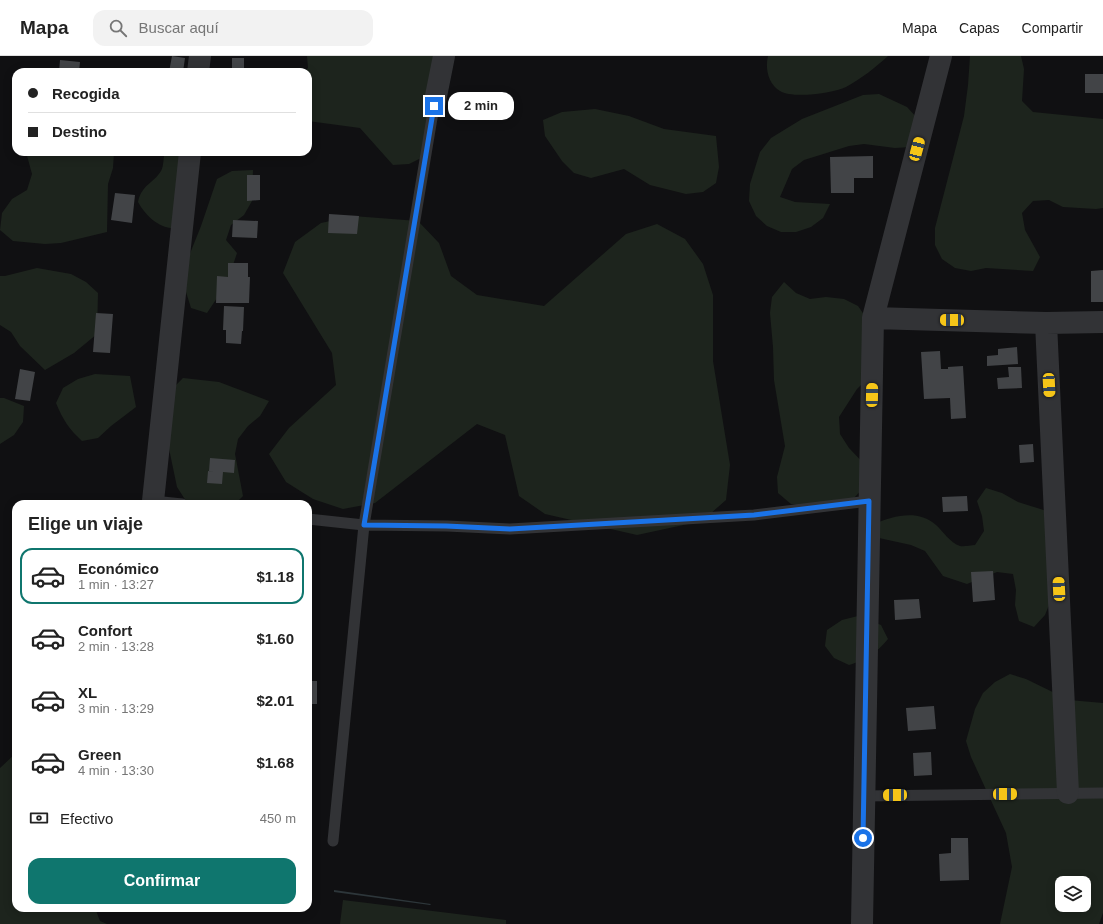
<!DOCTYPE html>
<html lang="es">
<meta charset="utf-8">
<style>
body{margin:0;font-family:Arial,sans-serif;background:#f2f2f2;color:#222;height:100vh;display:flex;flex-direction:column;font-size:15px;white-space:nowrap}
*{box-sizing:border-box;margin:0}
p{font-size:13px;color:#767676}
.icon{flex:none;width:22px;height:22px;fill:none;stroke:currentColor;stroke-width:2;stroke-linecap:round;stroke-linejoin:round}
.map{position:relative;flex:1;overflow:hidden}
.sheet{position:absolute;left:12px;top:444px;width:300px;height:412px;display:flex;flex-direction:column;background:#fff;border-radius:12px;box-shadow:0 2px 10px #0003}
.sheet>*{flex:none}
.guide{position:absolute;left:12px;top:12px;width:300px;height:88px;border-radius:12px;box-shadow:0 2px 10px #0003;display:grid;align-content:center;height:88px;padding:0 16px;background:#fff}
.fabs{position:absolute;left:1055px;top:820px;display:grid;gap:8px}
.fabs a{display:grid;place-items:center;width:36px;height:36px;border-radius:8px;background:#fff;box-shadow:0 2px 10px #0003;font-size:20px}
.end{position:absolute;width:18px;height:18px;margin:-9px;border:5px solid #1a73e8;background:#fff;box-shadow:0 0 0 2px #fff}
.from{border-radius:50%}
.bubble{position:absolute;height:28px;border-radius:12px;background:#fff;box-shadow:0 2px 10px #0003;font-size:13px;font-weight:600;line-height:28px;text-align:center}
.car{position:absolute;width:12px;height:24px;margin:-12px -6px;border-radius:5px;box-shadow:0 0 3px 1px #0007;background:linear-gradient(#f5c518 24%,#345 0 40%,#f5c518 0 76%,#345 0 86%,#f5c518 0)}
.guide b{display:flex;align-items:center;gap:14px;height:38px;font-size:15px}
.guide b+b{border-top:1px solid #e0e0e0}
.guide i{width:10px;height:10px;background:#222}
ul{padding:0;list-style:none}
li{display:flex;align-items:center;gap:12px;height:56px;margin:0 8px 6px;padding:0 8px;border:2px solid transparent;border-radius:12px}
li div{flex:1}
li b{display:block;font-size:15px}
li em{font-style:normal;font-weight:600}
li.current{border-color:#0f766e}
li>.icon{width:36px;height:36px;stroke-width:1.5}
h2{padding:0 16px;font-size:18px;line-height:48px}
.pay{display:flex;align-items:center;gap:10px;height:44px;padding:0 16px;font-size:15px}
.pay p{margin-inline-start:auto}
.cta{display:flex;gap:8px;margin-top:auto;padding:8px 16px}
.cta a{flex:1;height:46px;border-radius:12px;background:#0f766e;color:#fff;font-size:16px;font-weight:600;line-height:46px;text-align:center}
header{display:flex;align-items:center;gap:24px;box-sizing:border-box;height:56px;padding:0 20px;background:#fff;border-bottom:1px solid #e0e0e0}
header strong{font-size:19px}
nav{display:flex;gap:22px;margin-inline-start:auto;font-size:14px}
.search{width:280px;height:36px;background:#f2f2f2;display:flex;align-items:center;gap:10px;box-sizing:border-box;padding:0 14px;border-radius:12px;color:#767676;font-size:15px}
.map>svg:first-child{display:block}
.green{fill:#1d241d;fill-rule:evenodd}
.water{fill:#2d363a}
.building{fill:#424447}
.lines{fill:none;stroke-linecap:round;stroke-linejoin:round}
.lane{stroke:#323336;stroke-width:11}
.street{stroke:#323336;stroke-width:22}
.route{stroke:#1a73e8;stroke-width:5}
</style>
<header>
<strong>Mapa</strong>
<div class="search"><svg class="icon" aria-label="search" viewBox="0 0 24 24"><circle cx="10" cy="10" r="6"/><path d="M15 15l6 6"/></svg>Buscar aquí</div>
<nav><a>Mapa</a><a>Capas</a><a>Compartir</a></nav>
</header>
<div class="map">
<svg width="1103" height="868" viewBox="0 0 1103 868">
<rect width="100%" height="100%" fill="#101012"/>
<path class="green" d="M307,0H441L423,101L409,108L393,109L360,72L308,65V16H304L308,12Z
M768,0H888C876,11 861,23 846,31C833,37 793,43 780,35C768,28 765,12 768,0Z
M970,0H1021L1024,13L1022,45L1033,56L1103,63V152L1096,153L1063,151L1049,144L1033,145L1022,157L1025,174L1040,201L1033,215L986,212L971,215L955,212L942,203L935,189V172L964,60L968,29Z
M879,38L907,51L918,63L911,91L895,92L864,88L849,90L804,104L792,113L780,141L795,146L830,148L823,162L811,171L796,176H781L767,170L756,160L749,145L750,128L760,96L771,82L802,63L863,39Z
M595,53L629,60L664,73L716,80L719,111L716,127L703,136L686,138L650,129L624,113L591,122L574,117L562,105L545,80L543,64L562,56Z
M26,96H114L113,112L108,128L107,176L61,187L45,188L13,185L0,174L2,157L12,143L27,134L32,118Z
M165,96H188L175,172C159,173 145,159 138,146C142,128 153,128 161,115C164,110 163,102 165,96Z
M253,114L252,145L244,159L231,169L226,184L237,197L227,227L207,257L191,252L186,236L185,220L187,205L201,170L217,123L232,115Z
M353,160L418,165L439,187L451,220L477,239L544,250L626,178L657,168L685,183L703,208L713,239V305L730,409L726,444L702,465L637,479L545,458L519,440L505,379L477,368L375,447L343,453L313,443L286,426L269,398L289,372L336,329L332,297L283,217L295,186L321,167Z
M37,212L71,218L86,226L98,237L97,278L74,297L45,314L20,290L11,276L0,269V220H5Z
M784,226L796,237L810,243L826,241L844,243L858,250L867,263L868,322L857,333L839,361L840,378L849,392L870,414L865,430L854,442L824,453L791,448L778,437L777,421L785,390L774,324L773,291L770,257L772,241Z
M95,318L130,320L136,351L111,370L98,382L82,385C69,373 63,364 56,347L63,332L78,323Z
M183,322L219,326L269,345L260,360L248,370L238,383L235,398L243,440L235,448H190L186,445L177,431L167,383L171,334Z
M0,342H4L24,350L23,366L14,379L0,388Z
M986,432L1002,437L1018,446L1053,457L1051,544L1045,559L1034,571L1019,565L1015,549L1016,534L1013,518L997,516L967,528L943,520L925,495L911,489L879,482L874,468C893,460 918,453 936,469C943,475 950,487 960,490C964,491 971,489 975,489L984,475L982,460L977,445Z
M858,560L881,569L888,583C875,598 868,603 849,609L834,602L825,590L827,574L842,564Z
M1010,618L1026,623L1069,644L1103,647V857L1099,868H1000L1012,811L1006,777L971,701L966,685L975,653L983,637L995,626ZM1062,827H1084V849H1062Z
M16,697V852H95L100,865L107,868H0V712Z
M343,844L506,864V868H340Z"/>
<path class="water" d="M334,834L431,848L430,849L334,836Z"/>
<path class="building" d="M172,0L185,2L183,16H169Z
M232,2H244V16H232Z
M60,4L80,6L79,16H59Z
M1085,18H1103V37H1085Z
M873,100V122H854V137H831L830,101Z
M247,119H260V144L247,145Z
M115,137L135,139L132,167L111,164Z
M329,158L359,160L357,178L328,177Z
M233,164L258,165L257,182L232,181Z
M228,207H248V221H250L249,247H216L217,220L228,221Z
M1103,214V246H1091V215Z
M224,250L244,251L243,275H242L241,288L226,287V274H223Z
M96,257L113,258L110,297L93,296Z
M1017,291L1018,308L987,310V300L998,299V293Z
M940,295L941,313H948V311L963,310L966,362L951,363L950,342L924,343L921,296Z
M1008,311H1021L1022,332L998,333L997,322L1009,321Z
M20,313L35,316L30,345L15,343Z
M1033,388L1034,406L1020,407L1019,389Z
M210,402L235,404L234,417L223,416L222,428L207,427L208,415L214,416L209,415Z
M967,440L968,455L943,456L942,441Z
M993,515L995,544L973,546L971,516Z
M919,543L921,562L895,564L894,544Z
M308,625H317V648H308Z
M934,650L936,673L908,675L906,652Z
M931,696L932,719L914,720L913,697Z
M951,782H968L969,824L940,825L939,798L951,797Z"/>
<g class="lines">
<path class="lane" d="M153,445L182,448
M308,463L364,469L447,470L510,473L754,459L869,445
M864,740L1103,737
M333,785L364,469L434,50"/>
<path class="street" d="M198,16L200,0
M434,50L444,0
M873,262L1046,267L1103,266
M1046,267L1068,737
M153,445L190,96
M862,868L873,262L941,0"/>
</g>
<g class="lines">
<path class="route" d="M434,50L364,469L446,470L510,473L754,459L869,445L863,782"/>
</g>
</svg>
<div class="fabs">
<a><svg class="icon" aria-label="layers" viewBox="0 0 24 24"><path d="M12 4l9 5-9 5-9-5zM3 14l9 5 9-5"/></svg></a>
</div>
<i class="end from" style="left:863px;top:782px"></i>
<i class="end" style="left:434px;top:50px"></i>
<div class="bubble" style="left:448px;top:36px;width:66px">2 min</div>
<i class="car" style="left:917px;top:93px;rotate:15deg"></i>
<i class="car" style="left:952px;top:264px;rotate:271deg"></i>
<i class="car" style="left:1049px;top:329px;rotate:177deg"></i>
<i class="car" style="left:872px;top:339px;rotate:1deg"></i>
<i class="car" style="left:1059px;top:533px;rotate:357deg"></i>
<i class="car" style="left:1005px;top:738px;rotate:89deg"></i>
<i class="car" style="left:895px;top:739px;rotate:269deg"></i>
<div class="guide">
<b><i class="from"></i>Recogida</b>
<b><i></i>Destino</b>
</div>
<section class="sheet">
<h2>Elige un viaje</h2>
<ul>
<li class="current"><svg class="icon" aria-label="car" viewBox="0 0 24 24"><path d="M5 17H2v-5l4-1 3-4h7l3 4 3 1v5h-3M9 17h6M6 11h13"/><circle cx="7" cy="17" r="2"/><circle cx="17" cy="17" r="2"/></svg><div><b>Económico</b><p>1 min · 13:27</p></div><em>$1.18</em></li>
<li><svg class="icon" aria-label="car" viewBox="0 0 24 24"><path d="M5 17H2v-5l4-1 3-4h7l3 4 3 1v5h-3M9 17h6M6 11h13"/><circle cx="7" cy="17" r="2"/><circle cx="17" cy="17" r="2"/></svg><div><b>Confort</b><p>2 min · 13:28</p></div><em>$1.60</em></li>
<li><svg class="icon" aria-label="car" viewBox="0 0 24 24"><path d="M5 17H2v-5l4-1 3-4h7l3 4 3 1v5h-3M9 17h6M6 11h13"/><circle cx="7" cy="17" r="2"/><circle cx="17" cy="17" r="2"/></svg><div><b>XL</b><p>3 min · 13:29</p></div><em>$2.01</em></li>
<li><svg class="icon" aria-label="car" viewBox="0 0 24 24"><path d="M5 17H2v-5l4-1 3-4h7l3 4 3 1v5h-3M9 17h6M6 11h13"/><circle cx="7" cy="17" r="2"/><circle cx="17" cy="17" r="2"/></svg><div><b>Green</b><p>4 min · 13:30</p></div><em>$1.68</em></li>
</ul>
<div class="pay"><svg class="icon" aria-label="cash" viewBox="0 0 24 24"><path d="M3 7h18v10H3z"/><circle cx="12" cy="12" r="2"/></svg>Efectivo<p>450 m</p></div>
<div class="cta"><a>Confirmar</a></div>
</section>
</div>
